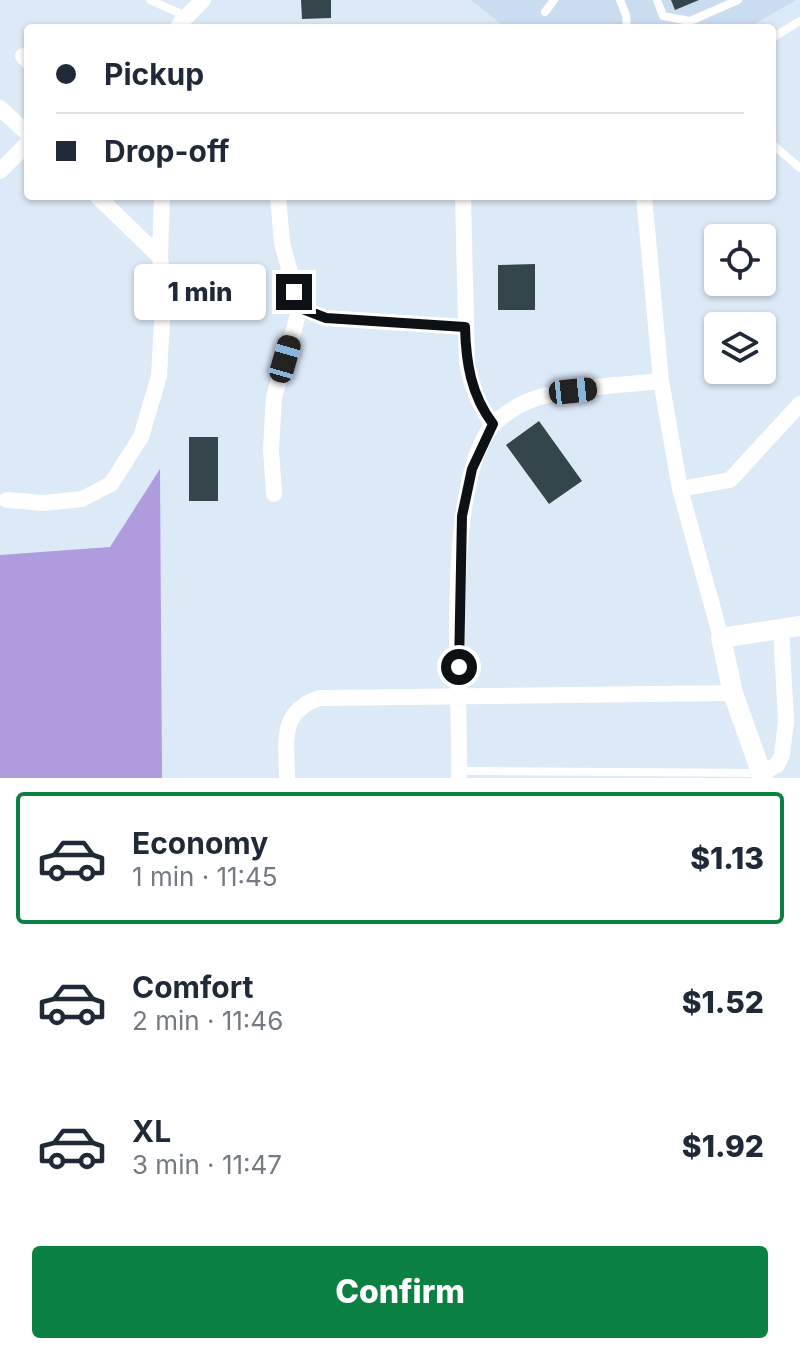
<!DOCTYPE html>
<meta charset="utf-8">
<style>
body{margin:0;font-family:Inter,sans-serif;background:#f2f2f3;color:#1f2937;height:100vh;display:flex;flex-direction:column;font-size:30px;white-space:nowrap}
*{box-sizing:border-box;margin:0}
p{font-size:26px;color:#747a83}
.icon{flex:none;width:44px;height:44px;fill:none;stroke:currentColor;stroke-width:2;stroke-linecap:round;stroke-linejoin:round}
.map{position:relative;height:778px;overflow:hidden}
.details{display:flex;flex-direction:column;background:#fff;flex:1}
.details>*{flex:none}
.hud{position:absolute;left:24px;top:24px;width:752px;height:176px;border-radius:8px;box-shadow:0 2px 6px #0004;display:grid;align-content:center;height:176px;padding:0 32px;background:#fff}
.tools{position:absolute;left:704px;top:224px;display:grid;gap:16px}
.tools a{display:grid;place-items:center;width:72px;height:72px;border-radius:8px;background:#fff;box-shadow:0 2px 6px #0004;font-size:40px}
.end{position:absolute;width:36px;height:36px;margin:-18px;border:10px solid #0d1116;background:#fff;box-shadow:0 0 0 4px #fff}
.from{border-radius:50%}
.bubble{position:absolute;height:56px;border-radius:8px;background:#fff;box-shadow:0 2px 6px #0004;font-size:26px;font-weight:800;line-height:56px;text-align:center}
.car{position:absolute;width:24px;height:48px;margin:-24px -12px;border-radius:10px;box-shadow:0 0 6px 2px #0007;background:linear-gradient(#222 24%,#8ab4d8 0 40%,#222 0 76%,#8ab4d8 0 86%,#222 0)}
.hud b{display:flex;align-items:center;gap:28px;height:76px;font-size:30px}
.hud b+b{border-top:2px solid #e0e1e3}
.hud i{width:20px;height:20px;background:#1f2937}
ul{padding:14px 0 0;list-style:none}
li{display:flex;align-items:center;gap:24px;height:132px;margin:0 16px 12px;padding:0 16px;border:4px solid transparent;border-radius:8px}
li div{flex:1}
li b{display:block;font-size:30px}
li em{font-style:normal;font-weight:800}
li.on{border-color:#0b8043}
li>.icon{width:72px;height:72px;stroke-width:1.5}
.action{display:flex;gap:16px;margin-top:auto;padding:16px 32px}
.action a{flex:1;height:92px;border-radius:8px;background:#0b8043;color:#fff;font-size:32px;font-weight:800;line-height:92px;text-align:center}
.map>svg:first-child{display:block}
.built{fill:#cadcf0}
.forest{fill:#af9cde}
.building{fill:#35454c}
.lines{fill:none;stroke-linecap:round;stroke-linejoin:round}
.service{stroke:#fff;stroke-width:8}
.minor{stroke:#fff;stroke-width:16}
.tertiary{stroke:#fff;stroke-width:20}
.route{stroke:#0d1116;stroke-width:10}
</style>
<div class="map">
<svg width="800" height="778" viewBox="0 0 800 778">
<rect width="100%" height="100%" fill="#dce9f7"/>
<path class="built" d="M471,0H796L748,28H506Z"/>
<path class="forest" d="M160,469L162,778H0V555L110,547Z"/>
<path class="building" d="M301,0H331V18L302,19Z
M671,0H699L675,10Z
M535,264V310H498V265Z
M539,421L582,481L549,504L506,445Z
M189,437H218V501H189Z"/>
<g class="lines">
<path class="service" d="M150,0L186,16
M620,0L626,15L627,28
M657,0L663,16L690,21L738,0
M545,12L554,0
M772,38L800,21
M772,144L800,168
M459,771L760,773"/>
<path class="minor" d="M178,28L181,22L203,0
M23,56L28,61
M0,108L28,134
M0,171L28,143
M97,196L160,257
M278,196L282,243L300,308L326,318L465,327
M463,196L467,363C472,386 478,405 493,424
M644,196L661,381L680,489L721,638
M680,489L730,480L800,404
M274,494L271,450L274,397L300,308
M7,500L44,503L82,499L111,484L141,437L159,376L164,284L160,257L162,196
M761,773L777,765L782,755L786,721L781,628
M287,778C287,742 278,713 319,698L733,693
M459,778C461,696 442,485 493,425C499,418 510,411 518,406C555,386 619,386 661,381"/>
<path class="tertiary" d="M763,778L733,693L721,638L800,626"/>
</g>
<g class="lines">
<path class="route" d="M294,292L300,308L326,318L465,327C466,363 471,395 493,424L472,469L462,516L459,667"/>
</g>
</svg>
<div class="tools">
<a><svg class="icon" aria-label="locate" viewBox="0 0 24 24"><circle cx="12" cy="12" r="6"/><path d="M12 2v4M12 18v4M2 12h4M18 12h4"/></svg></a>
<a><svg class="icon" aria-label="layers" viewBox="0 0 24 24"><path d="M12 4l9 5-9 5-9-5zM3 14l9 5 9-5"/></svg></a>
</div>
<i class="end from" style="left:459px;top:667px"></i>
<i class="end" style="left:294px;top:292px"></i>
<div class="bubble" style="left:134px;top:264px;width:132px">1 min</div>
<i class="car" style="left:285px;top:359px;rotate:16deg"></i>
<i class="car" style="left:573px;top:391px;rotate:84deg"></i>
<div class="hud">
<b><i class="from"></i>Pickup</b>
<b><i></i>Drop-off</b>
</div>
</div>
<section class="details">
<ul>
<li class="on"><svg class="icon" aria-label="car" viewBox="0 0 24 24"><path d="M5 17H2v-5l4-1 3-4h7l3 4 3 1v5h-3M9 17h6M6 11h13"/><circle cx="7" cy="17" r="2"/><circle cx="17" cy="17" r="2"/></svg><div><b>Economy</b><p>1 min · 11:45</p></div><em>$1.13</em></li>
<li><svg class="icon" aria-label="car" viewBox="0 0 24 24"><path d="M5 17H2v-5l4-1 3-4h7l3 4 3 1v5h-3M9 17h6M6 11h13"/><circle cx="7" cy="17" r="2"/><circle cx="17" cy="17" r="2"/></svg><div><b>Comfort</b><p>2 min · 11:46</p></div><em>$1.52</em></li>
<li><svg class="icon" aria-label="car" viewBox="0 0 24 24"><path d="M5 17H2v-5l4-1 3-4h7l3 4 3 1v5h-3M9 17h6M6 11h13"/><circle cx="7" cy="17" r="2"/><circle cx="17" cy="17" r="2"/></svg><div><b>XL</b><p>3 min · 11:47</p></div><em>$1.92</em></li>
</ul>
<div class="action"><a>Confirm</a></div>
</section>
